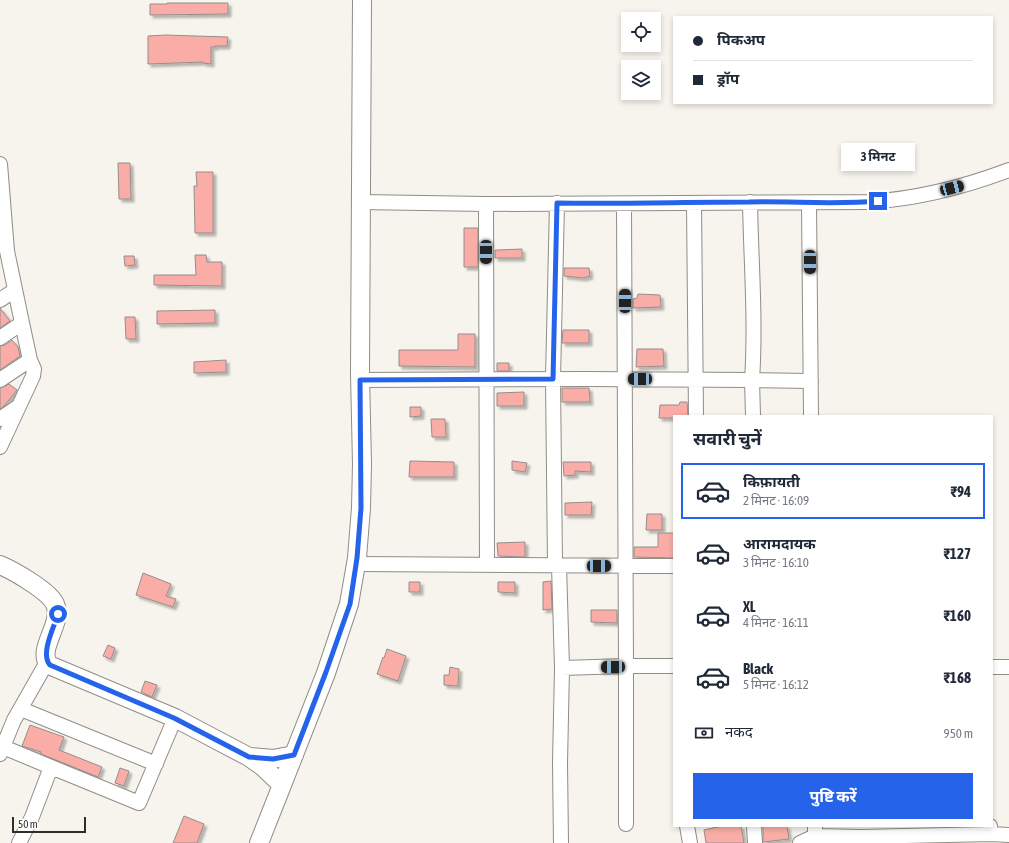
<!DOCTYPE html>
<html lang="hi">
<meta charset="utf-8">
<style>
body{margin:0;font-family:"Asap Condensed","Noto Sans Devanagari",sans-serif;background:#f6f6f7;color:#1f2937;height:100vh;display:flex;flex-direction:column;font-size:15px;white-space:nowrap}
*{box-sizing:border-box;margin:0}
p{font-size:13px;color:#747a83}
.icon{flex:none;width:22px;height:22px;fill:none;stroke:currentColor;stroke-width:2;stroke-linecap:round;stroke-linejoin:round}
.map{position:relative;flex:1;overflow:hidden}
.drawer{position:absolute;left:673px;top:415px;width:320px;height:412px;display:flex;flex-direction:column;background:#fff;border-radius:0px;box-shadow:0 2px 6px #0003}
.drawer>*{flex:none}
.guide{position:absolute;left:673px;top:16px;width:320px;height:88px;border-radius:0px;box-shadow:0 2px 6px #0003;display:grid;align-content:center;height:88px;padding:0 20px;background:#fff}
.controls{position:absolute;left:621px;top:12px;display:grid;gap:8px}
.controls a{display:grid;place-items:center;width:40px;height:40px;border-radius:0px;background:#fff;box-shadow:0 2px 6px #0003;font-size:20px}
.scale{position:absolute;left:12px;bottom:10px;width:74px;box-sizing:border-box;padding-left:4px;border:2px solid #2e2d2a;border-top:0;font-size:11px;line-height:14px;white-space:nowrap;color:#2e2d2a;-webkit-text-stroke:3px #fff;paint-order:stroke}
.end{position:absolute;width:18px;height:18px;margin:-9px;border:5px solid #2563eb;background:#fff;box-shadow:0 0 0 2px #fff}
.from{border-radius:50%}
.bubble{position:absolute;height:28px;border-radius:0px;background:#fff;box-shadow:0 2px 6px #0003;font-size:13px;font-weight:700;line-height:28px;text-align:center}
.car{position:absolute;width:12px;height:24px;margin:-12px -6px;border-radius:5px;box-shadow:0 0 3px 1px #0007;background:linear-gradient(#222 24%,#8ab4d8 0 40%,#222 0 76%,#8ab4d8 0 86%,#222 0)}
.guide b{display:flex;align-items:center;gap:14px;height:38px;font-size:15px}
.guide b+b{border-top:1px solid #e0e1e3}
.guide i{width:10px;height:10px;background:#1f2937}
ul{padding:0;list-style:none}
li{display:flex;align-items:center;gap:12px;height:56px;margin:0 8px 6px;padding:0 12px;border:2px solid transparent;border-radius:0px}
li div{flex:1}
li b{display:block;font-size:15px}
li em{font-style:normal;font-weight:700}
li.active{border-color:#2563eb}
li>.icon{width:36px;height:36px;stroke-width:1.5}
h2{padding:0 20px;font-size:18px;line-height:48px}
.pay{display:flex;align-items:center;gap:10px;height:44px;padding:0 20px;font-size:15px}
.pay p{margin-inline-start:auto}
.primary-button{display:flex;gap:8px;margin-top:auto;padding:8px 20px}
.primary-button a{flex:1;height:46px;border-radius:0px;background:#2563eb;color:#fff;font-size:16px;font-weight:700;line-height:46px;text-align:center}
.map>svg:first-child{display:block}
.building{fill:#faada6;stroke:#968d8c;filter:url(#shadow)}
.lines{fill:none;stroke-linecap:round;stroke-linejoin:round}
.minor-casing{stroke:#8f8d86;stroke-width:16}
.major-casing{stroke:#8f8d86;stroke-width:20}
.minor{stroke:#fff;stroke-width:14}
.major{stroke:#fff;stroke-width:18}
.route{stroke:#2563eb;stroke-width:5}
</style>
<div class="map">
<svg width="1009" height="843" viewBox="0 0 1009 843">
<defs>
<filter id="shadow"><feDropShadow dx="3" dy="3" stdDeviation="1" flood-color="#0004"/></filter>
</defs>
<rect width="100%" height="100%" fill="#f6f4ec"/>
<path class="building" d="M167,3H228V14L150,15V4H167Z
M165,35L228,37L227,46H215V47H211V64L203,63V62L148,64V36Z
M118,163H130L131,199H119Z
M196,172H213V233H195L194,186H197Z
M464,228H478V267H464Z
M497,250L522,249V258H495V250Z
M195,255H206L207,262H222V286L154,285V275H196Z
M124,256H134L135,265L125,266Z
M564,268H589L590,276L583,278L564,276Z
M638,294L660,295L661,307L633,308V299L637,298Z
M0,308L10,321L0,328Z
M215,310V323L157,324V311Z
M125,317H135L136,339H126Z
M563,330H589V343H562Z
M458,334H475V367L399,366V350H458Z
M12,340L18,347L20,356L0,370V346L5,345Z
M637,349H663L664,366L636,367Z
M226,360V372L194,373V362Z
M497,363H509V371H497Z
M9,384L17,390L4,406L0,409V388Z
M562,388H589L590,402H562Z
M524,392V406H497V393Z
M680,402H687L688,416H674V418H659L660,405H679Z
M410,407H421V416L410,417Z
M431,419H445L446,437H432Z
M410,461L454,462V477H409Z
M512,461L527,463L525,472L512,470Z
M563,462H591V472L575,471V475L564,476Z
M592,502L591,515H565V503Z
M647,514H662V530H646Z
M658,533H674V558L634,557V547H658Z
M525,542V557L498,556L497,543Z
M143,573L171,584L166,596L176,599L173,607L136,595Z
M551,581L552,609L543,610V582Z
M409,582H420V592H409Z
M498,582H515V593L498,592Z
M591,610H617V623L591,622Z
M108,645L115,648L111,659L103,656Z
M387,649L406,656L398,681L377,674L383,657L384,658Z
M450,667L459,669L458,686L444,685V675H449Z
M145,681L157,685L152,697L141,692Z
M30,725L64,737L59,750L102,767L98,777L41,754V752L22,746Z
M120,768L129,771L124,786L115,783Z
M184,816L204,824L197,843H173Z
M722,826H741L744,843H706L704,830Z
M763,826H787L789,839L763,842Z"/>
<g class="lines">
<g class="minor-casing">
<path id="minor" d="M0,164L7,251L22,323
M360,202L486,204L868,202C916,199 964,187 1009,170
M750,202C751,261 756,321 752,380L811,381
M694,203L696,416
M809,203L811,416
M486,204L487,565
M0,300L15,290
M0,338L22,323L30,360L34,369L33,376L0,447
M0,380L30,360
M360,380L585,379L752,380L753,416
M0,419L19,406
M356,564L674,566
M555,565L553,379L557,203
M559,565L562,668L626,666L624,204
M992,667H1009
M21,709L156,764
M3,747L51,767
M0,754L14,720L47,662
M626,824V666H674
M687,826L690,843
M754,826L755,843
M815,826V836L862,837L990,834
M990,826V834L1009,835
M19,843L32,817L51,767L139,803L175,718
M561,843L560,763L562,668
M800,843L815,836"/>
</g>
<g class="major-casing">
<path id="major" d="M0,565C14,571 49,591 55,604C64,623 36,649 49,665L175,718L249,757L262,766L282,785
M250,757L273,759L294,755
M259,843L282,785L326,673L349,604L357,558L361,508L362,464L360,374L362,0"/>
</g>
<use href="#minor" class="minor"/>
<use href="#major" class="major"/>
</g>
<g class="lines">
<path class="route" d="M58,614C54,627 40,654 50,665L174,718L249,757L273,759L294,755L326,672L350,604L357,558L361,508L360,380L553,379L557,203C621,204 685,202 749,202C792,201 835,205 878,201"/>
</g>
</svg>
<div class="controls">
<a><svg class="icon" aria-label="locate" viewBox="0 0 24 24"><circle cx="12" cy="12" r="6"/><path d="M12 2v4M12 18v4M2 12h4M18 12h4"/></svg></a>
<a><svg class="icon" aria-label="layers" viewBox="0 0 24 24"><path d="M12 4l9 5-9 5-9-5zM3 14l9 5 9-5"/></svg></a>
</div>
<div class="scale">50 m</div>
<i class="end from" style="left:58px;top:614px"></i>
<i class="end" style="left:878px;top:201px"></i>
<div class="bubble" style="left:841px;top:143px;width:74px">3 मिनट</div>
<i class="car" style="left:952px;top:188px;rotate:75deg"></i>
<i class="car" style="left:486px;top:252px;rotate:180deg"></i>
<i class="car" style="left:810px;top:262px;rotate:180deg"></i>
<i class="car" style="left:625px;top:301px;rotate:0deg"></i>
<i class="car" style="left:640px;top:379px;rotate:270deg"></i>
<i class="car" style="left:599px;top:566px;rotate:90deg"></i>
<i class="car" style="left:613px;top:667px;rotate:269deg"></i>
<div class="guide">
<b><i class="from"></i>पिकअप</b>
<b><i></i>ड्रॉप</b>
</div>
<section class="drawer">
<h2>सवारी चुनें</h2>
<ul>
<li class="active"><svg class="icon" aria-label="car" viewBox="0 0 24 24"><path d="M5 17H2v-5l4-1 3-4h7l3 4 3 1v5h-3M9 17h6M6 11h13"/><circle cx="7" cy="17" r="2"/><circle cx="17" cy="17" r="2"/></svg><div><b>किफ़ायती</b><p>2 मिनट · 16:09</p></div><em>₹94</em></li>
<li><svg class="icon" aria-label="car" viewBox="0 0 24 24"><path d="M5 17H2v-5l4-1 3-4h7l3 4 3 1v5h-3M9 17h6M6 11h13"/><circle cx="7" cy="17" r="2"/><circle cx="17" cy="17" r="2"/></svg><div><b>आरामदायक</b><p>3 मिनट · 16:10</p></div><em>₹127</em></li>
<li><svg class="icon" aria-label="car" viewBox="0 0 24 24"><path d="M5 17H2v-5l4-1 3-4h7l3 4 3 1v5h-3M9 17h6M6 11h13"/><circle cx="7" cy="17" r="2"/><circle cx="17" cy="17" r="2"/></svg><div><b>XL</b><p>4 मिनट · 16:11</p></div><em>₹160</em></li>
<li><svg class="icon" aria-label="car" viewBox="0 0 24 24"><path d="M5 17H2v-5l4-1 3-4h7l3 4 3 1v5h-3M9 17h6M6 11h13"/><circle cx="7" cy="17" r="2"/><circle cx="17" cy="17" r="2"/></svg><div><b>Black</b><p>5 मिनट · 16:12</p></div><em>₹168</em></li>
</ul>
<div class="pay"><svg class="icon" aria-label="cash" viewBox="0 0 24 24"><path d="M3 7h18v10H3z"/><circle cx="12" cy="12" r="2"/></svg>नकद<p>950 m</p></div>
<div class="primary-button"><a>पुष्टि करें</a></div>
</section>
</div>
